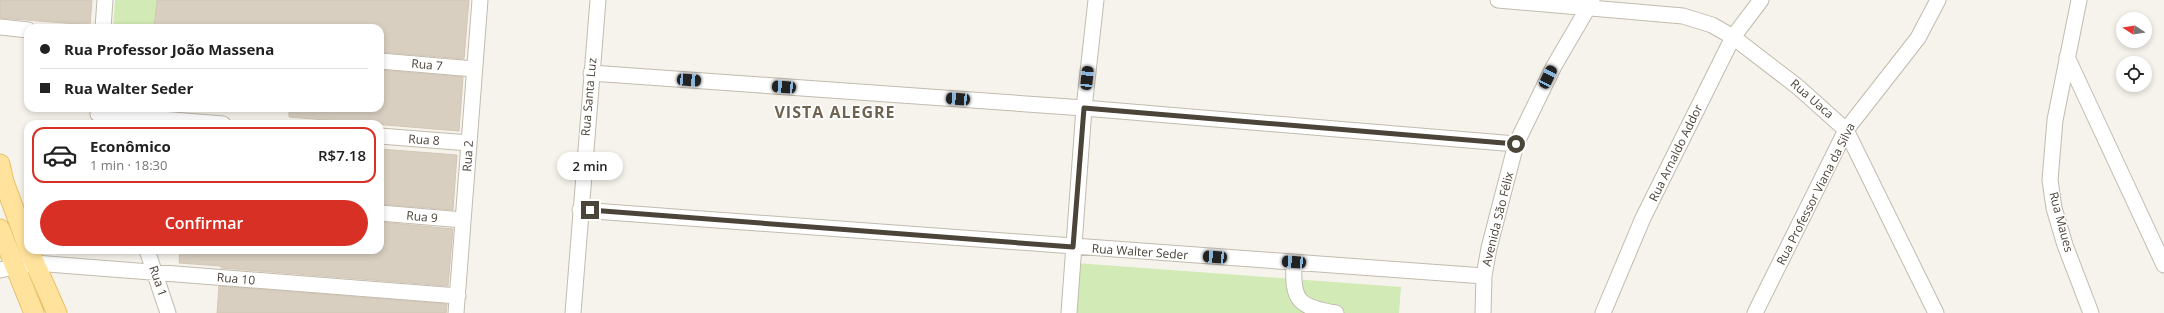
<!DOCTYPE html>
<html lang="pt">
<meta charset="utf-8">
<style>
body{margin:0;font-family:"Open Sans",sans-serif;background:#f2f2f2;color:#222;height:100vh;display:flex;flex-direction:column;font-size:15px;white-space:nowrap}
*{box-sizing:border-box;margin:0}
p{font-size:13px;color:#767676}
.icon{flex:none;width:22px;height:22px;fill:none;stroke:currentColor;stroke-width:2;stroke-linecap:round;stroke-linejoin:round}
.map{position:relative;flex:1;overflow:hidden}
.drawer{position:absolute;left:24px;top:120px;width:360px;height:134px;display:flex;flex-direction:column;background:#fff;border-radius:12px;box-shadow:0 2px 6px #0003}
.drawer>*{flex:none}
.guide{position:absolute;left:24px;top:24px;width:360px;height:88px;border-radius:12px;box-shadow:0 2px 6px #0003;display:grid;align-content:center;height:88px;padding:0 16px;background:#fff}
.needle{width:26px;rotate:282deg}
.controls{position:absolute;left:2116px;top:12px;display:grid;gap:8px}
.controls a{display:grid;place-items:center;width:36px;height:36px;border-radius:50%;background:#fff;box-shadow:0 2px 6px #0003;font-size:20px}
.end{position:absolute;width:18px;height:18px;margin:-9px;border:5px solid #4b4439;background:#fff;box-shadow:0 0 0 2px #fff}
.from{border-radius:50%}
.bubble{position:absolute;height:28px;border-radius:14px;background:#fff;box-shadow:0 2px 6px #0003;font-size:13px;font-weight:600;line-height:28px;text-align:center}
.car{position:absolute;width:12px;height:24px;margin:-12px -6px;border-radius:5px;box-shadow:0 0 3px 1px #0007;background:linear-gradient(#222 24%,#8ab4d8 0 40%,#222 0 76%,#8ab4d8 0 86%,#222 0)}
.guide b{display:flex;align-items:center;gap:14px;height:38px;font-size:15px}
.guide b+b{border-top:1px solid #e0e0e0}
.guide i{width:10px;height:10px;background:#222}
ul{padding:7px 0 0;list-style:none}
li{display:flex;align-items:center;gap:12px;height:56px;margin:0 8px 6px;padding:0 8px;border:2px solid transparent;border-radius:12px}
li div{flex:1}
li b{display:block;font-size:15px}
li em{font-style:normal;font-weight:600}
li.selected{border-color:#d93025}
li>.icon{width:36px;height:36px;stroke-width:1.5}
.action{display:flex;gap:8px;margin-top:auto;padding:8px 16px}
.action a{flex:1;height:46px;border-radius:24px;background:#d93025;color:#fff;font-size:16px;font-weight:600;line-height:46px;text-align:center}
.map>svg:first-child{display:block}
.green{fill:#d2eab5}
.building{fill:#d8cfc1;stroke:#d3c7b4}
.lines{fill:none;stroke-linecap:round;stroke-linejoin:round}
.minor-casing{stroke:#c2bbae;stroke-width:17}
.major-casing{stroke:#e6c16a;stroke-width:21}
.minor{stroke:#fff;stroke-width:15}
.major{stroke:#ffe39c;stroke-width:19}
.route{stroke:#4b4439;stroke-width:5}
.labels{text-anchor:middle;stroke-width:3;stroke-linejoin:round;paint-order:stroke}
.street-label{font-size:12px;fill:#4b4439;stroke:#fff}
.district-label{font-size:16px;font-weight:bold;letter-spacing:1px;fill:#6e6250;stroke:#fff}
</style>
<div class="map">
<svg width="2164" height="313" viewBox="0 0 2164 313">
<rect width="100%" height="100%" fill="#f6f3ec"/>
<path class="green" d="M115,0H157L154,28L113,27Z
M1076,263L1401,287L1399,313H1073Z"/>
<path class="building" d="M0,0H92L90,25L0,18Z
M157,0H469L464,59L380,52V28H154Z
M380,70L463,77L459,131L289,117V108H380Z
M380,149L457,155L453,210L380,204Z
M380,222L453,229L448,286L221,268V266L179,263L180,250H380Z
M219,286L447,304L446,313H217Z"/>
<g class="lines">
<g class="minor-casing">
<path id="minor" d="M1498,0L1683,16L1712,25L1733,37L1798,87L1846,130L1936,313
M2079,0L2055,120L2050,180L2054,208L2065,245L2091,313
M0,27L28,30
M103,28L105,0
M2067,57L2164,265
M380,61L474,69
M591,73L1084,108L1516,144
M98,114L223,124
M380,136L469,143
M580,210L1484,276
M380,213L463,220
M147,250L168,313
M1294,262C1292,301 1298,307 1336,313
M0,270L35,263L458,296
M456,313L480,0
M573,313L598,0
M1069,313L1084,108L1096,0
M1483,313L1484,276L1489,248L1516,144L1554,66L1592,1
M1603,313L1643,218L1733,37L1761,0
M1755,313L1846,130L1918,38L1938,0"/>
</g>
<g class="major-casing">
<path id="major" d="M0,164L4,182L28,247
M0,229L34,313
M29,250L57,313"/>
</g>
<use href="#minor" class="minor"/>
<use href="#major" class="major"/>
</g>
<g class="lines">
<path class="route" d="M590,210L1073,247L1084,108L1516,144"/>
</g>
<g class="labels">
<g class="street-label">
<text transform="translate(427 65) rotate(5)" y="4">Rua 7</text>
<text transform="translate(589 97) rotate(-85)" y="4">Rua Santa Luz</text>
<text transform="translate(1812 99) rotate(41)" y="4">Rua Uaca</text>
<text transform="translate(424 140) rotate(4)" y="4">Rua 8</text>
<text transform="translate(1676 153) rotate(-64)" y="4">Rua Arnaldo Addor</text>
<text transform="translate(468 156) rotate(-86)" y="4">Rua 2</text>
<text transform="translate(1816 194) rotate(-63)" y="4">Rua Professor Viana da Silva</text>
<text transform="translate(422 217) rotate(5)" y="4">Rua 9</text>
<text transform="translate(1498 219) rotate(-76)" y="4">Avenida São Félix</text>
<text transform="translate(2061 222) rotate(75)" y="4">Rua Maues</text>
<text transform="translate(1140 252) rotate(4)" y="4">Rua Walter Seder</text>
<text transform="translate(236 279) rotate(5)" y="4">Rua 10</text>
<text transform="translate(158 281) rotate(71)" y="4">Rua 1</text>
</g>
<g class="district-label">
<text x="835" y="118">VISTA ALEGRE</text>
</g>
</g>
</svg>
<div class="controls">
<a><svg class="needle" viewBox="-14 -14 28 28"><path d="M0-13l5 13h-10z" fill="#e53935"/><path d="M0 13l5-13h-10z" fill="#767676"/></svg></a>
<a><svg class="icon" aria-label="locate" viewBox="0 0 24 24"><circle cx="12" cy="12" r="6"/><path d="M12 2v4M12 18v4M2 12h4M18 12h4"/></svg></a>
</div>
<i class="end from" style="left:1516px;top:144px"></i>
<i class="end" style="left:590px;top:210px"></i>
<div class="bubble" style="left:557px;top:152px;width:66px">2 min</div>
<i class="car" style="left:1548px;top:77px;rotate:26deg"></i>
<i class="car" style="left:1087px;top:78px;rotate:6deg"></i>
<i class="car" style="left:689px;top:80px;rotate:94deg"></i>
<i class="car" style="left:784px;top:87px;rotate:274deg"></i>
<i class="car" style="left:958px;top:99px;rotate:274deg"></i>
<i class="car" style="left:1215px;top:257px;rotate:274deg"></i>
<i class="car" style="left:1294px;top:262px;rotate:274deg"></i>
<div class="guide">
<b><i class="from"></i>Rua Professor João Massena</b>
<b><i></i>Rua Walter Seder</b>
</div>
<section class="drawer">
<ul>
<li class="selected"><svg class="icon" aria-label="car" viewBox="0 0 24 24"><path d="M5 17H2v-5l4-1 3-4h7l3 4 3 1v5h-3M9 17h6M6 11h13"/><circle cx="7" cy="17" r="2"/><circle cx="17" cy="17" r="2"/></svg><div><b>Econômico</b><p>1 min · 18:30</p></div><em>R$7.18</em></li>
</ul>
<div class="action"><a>Confirmar</a></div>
</section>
</div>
